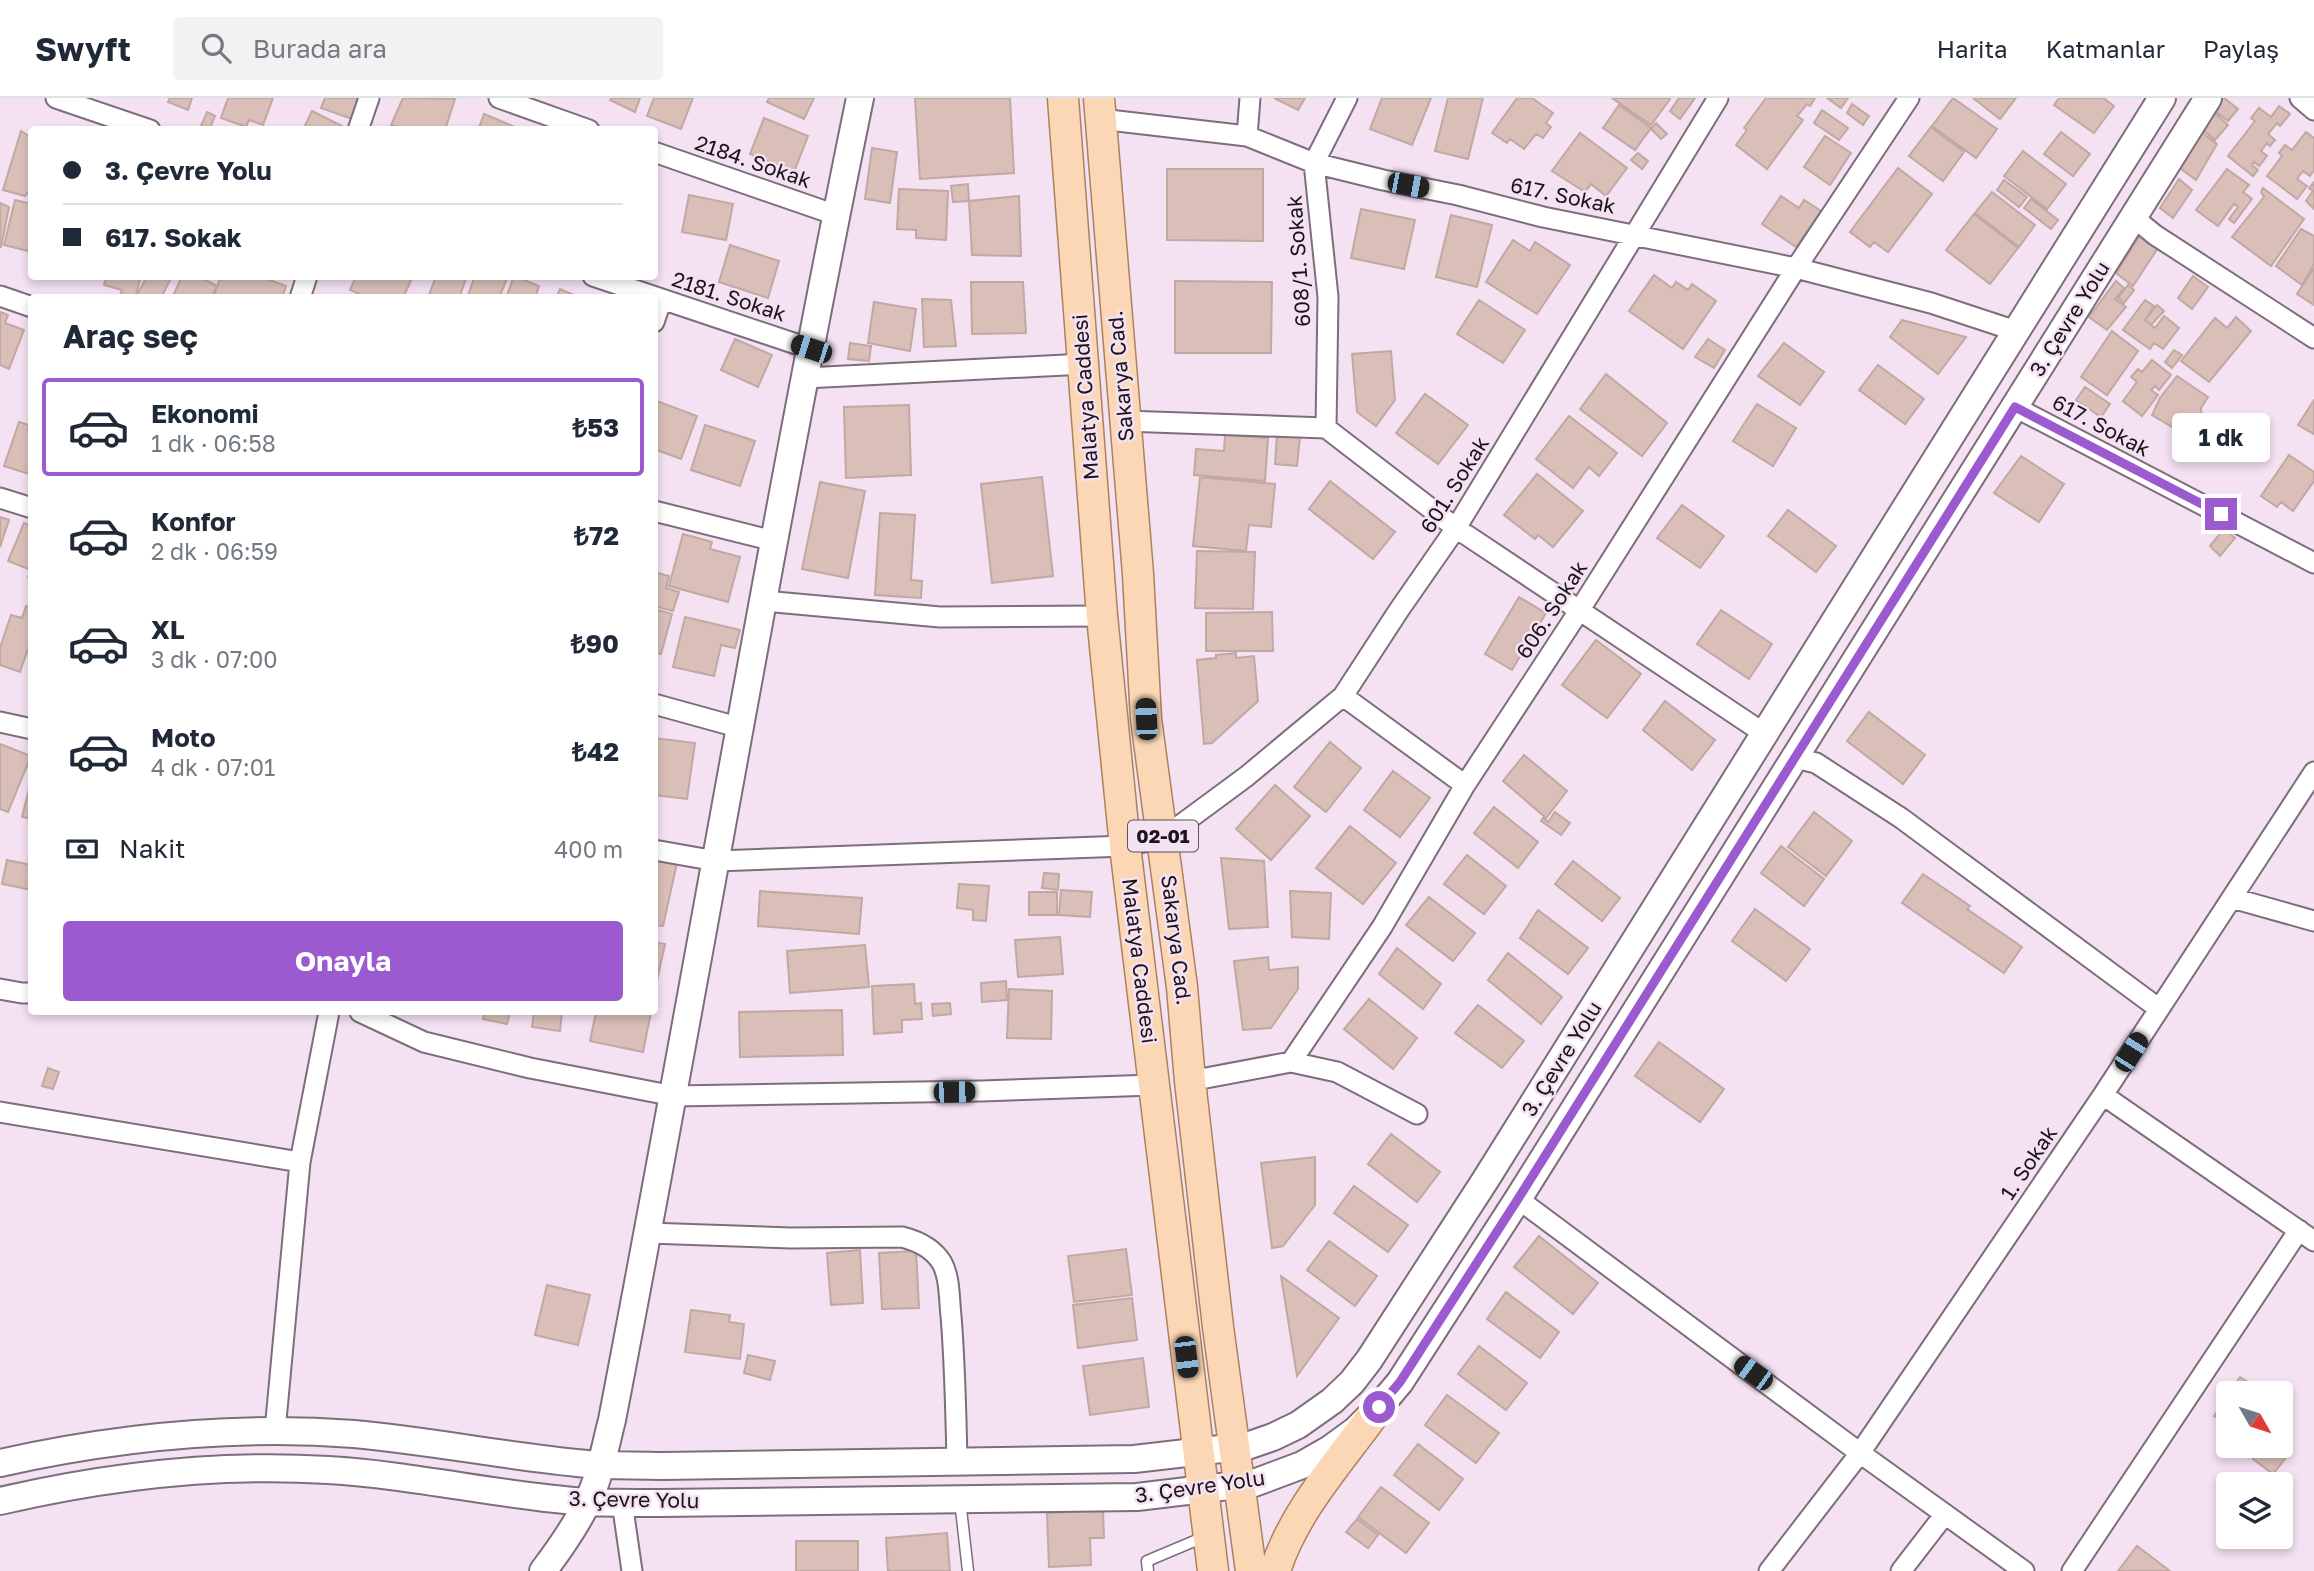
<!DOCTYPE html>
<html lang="tr">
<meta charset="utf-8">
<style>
body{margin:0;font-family:"Golos Text",sans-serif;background:#f2f2f3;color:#1f2937;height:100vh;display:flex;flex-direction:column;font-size:26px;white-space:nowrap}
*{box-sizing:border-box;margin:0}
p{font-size:23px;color:#747a83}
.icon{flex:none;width:38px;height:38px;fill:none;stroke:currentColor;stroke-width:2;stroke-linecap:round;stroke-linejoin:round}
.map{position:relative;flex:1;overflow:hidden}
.panel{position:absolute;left:28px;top:196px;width:630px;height:721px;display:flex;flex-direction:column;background:#fff;border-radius:7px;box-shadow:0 4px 10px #0003}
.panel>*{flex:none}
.banner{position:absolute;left:28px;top:28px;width:630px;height:154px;border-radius:7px;box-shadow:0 4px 10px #0003;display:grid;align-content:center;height:154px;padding:0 35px;background:#fff}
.needle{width:46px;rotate:129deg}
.buttons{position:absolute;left:2216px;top:1283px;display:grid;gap:14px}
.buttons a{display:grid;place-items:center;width:77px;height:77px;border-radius:7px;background:#fff;box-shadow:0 4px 10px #0003;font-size:35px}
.end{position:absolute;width:32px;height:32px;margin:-16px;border:9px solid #9c5ad0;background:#fff;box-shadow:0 0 0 4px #fff}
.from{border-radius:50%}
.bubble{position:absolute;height:49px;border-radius:7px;background:#fff;box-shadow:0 4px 10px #0003;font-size:23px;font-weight:700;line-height:49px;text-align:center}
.car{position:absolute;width:21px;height:42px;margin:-21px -10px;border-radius:9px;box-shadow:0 0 5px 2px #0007;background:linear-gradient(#222 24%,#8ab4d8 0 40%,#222 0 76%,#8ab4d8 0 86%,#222 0)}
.banner b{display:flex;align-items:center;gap:24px;height:66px;font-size:26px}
.banner b+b{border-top:2px solid #e0e1e3}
.banner i{width:18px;height:18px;background:#1f2937}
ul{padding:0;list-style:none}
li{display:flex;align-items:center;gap:21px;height:98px;margin:0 14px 10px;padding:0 21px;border:4px solid transparent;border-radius:7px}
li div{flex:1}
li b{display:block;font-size:26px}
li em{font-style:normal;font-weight:700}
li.current{border-color:#9c5ad0}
li>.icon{width:63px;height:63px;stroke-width:1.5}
h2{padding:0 35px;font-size:32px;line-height:84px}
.pay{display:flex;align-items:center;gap:18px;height:77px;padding:0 35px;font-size:26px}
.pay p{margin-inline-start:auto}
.action{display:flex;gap:14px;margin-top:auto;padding:14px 35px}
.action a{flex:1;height:80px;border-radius:7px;background:#9c5ad0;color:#fff;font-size:28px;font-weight:700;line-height:80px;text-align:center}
header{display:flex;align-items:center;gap:42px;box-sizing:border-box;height:98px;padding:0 35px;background:#fff;border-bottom:2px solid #e0e1e3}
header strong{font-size:33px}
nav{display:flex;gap:38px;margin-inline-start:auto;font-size:24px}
.search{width:490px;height:63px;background:#f2f2f3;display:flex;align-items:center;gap:18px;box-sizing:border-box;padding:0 24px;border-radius:7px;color:#747a83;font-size:26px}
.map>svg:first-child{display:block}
.building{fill:#d9bfb8;stroke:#c1a8a2;stroke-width:2}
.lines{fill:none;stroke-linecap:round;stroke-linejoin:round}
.lane-casing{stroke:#7e6d7d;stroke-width:13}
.street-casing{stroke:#7e6d7d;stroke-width:23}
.secondary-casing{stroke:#7e6d7d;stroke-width:30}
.primary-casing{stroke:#ab825e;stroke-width:33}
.lane{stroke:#fff;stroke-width:10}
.street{stroke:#fff;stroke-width:19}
.secondary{stroke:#fff;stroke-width:26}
.primary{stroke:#fbd7b5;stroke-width:30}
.route{stroke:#9c5ad0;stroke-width:9}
.labels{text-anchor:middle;stroke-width:5;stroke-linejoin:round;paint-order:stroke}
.shield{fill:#f4e1f2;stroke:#5c525b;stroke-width:2}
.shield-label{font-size:19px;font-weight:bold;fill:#1b141a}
.street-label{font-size:21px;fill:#1b141a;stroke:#f4e1f2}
</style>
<header>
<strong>Swyft</strong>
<div class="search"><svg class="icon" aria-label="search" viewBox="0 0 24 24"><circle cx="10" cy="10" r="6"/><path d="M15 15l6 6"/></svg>Burada ara</div>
<nav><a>Harita</a><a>Katmanlar</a><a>Paylaş</a></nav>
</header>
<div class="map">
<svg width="2314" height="1473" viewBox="0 0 2314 1473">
<rect width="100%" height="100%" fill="#f4e1f2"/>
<path class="building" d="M170,0H192L188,12L168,4Z
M228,0H273L263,27L249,22L246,29L221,20Z
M325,0H364L355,22L321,10Z
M403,0L455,1L445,32H396L398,29L391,27Z
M611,0H640L635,14L610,2Z
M654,0H693L681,31L647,18Z
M769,0H814L804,21L767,4Z
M915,0H1010L1014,75L920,81Z
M1274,0H1305L1298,12Z
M1382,0H1431L1412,47L1370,31Z
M1448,0H1483L1468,61L1435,53Z
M1517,0H1532L1553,15L1546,25L1551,29L1543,40L1536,36L1524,51L1510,41L1507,45L1492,35Z
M1612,0H1669L1670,1L1651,27Z
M1679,0H1695L1680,21L1670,13Z
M1766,0H1815L1810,8L1807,6L1797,18L1803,22L1767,71L1736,47L1747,32L1744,30Z
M1827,0H1848L1841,10Z
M1953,0L1997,31L1976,60L1932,28Z
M1973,0H2016L2000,21Z
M2059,0H2103L2114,8L2094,35L2054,7Z
M2216,0H2224L2238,11L2228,23L2209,8Z
M1852,6L1869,18L1863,27L1847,15Z
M1619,7L1651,30L1635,52L1603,30Z
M2279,8L2290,16L2280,28L2277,25L2268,36L2275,42L2270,48L2267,45L2261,53L2267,58L2259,68L2254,64L2252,67L2258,72L2253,78L2228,58L2255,23L2251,20L2259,10L2271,19Z
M1822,12L1848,30L1839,42L1814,25Z
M312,13L342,28L340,32H303Z
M207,14L215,18L209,32L201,28Z
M2214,14L2228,27L2215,42L2201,30Z
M484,16L520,31L519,32H478Z
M764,20L808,38L794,74L750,56Z
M1656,25L1667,36L1661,41L1651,31Z
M1931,29L1964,54L1943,83L1909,58Z
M21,33L32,40V90L25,98L3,92Z
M2200,33L2217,46L2196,82L2177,68Z
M2061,34L2090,56L2073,78L2044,56Z
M2306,34L2314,40V72L2310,78L2303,73L2297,81L2307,88L2297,101L2267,78L2282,58L2279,55L2285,47L2292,52Z
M1580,35L1627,70L1606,98L1591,86L1585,94L1552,73Z
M1825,38L1851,55L1830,87L1804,69Z
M872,50L897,54L890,105L865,101Z
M2023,53L2066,86L2047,111L2004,78Z
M1638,55L1648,63L1642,71L1631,62Z
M1898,70L1932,96L1888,154L1874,144L1870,149L1850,134Z
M1167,71H1263V143L1167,142Z
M2227,71L2249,87L2243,94L2252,101L2234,125L2229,121L2238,109L2234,106L2218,128L2196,112Z
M2179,81L2192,92L2173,120L2160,110Z
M2004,82L2027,99L2019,109L1997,92Z
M2314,84V111L2306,103L2313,93L2309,90Z
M968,86L969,103L953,104L951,88Z
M2263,90L2304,121L2271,168L2232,139L2264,99L2261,94Z
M899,91L948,93L946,142L916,140V132L897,131Z
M1992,94L2035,127L2019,149L1975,115Z
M689,97L733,106L726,142L682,134Z
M1019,98L1021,158L972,157L969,103Z
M1781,98L1799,110L1804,102L1821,113L1796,149L1762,126Z
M2031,101L2058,122L2051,131L2024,110Z
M15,102L32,106V154L4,147Z
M0,105L9,109L1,149H0Z
M1361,111L1415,122L1404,171L1351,160Z
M1974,116L2018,150L1990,186L1946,152Z
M1451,117L1492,127L1477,189L1436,179Z
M2301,131L2314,138V166L2302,187L2276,168Z
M2141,136L2158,150L2133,188L2116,175Z
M1513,142L1530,153L1535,144L1570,167L1537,216L1486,184Z
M730,147L779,163L768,200L719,184Z
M2314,170V207L2297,196Z
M1654,177L1672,190L1676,184L1688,192L1692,186L1716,203L1683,251L1629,213Z
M106,178H141L135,200H119L122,192L104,187Z
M147,178H172L161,200L136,199Z
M182,178H198L217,188L211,200H172Z
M221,178H259L286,188L282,200H213Z
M356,178H413L403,200H369L350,192Z
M436,178H467L459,200H428Z
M475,178H508L499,200H467Z
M514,178L539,188L535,200H506Z
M2193,178L2208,189L2192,211L2178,200Z
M1175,183L1272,184L1271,255H1175Z
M2116,183L2124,190L2115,201L2126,209L2107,232L2089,219Z
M971,184H1023L1026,235L972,236Z
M2128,187L2134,192L2124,205L2118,200Z
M560,191L581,200H556Z
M922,201L951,202L956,248L924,249Z
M1479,202L1525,232L1503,265L1457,236Z
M2145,202L2154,208L2145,222L2151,227L2155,230L2164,218L2179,230L2163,251L2154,245L2150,251L2123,232Z
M874,204L916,211L910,253L868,245Z
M2157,207L2164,213L2151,227L2145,222Z
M0,214L8,217L5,225L24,232L9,271L0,267Z
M2236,219L2251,233L2209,284L2181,263L2215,220L2227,230Z
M1902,222L1966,239L1938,276L1890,239Z
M2112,233L2138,253L2107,297L2081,279Z
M735,241L772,257L758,289L721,272Z
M1708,241L1725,252L1714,270L1695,259Z
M850,245L871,248L869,263L848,261Z
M1784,245L1824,274L1800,307L1758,278Z
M2174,252L2182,257L2172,270L2165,264Z
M1391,253L1395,302L1376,328L1357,314L1352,256Z
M2152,262L2171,277L2159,292L2155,288L2151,292L2158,297L2142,318L2123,303L2137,284L2131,279L2138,271L2142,274Z
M1878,267L1924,301L1905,326L1859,292Z
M1606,276L1667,325L1642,358L1580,311Z
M2177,278L2208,299L2201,310L2202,320L2189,339L2152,317L2160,300Z
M2085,289L2110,306L2101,319L2076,302Z
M1425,296L1468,327L1438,366L1396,335Z
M654,302L697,318L681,361L654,351Z
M2314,302V336L2298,327Z
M1757,306L1796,330L1773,368L1733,343Z
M909,307L911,377L846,380L844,309Z
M1569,318L1617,355L1599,378L1589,369L1573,390L1536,361Z
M19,324L32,328V377L4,368Z
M705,327L755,343L740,388L691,372Z
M1225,337L1268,340L1265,383L1194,377L1196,351L1224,353Z
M1277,337L1300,339L1297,368L1275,366Z
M2289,357L2314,374V383L2293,413L2281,404L2277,409L2261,398Z
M2021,358L2064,386L2039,424L1994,395Z
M1537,376L1583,413L1553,449L1538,437L1535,441L1504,417Z
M1042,379L1053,478L992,485L981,386Z
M1200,379L1275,386L1271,429L1249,427L1246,453L1193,448Z
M1330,383L1395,434L1373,461L1309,411Z
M820,384L865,393L848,480L802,471Z
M1682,407L1724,438L1700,470L1657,440Z
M1788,412L1836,448L1816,474L1768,438Z
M880,415L915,417L911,482L922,483L921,500L875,497Z
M0,419L9,422L0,449Z
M24,425L32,428V480L28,479L31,472L8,463Z
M2224,431L2235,440L2220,458L2210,448Z
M683,436L712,444L710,451L740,459L728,504L669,488Z
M1197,453L1255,454L1253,511L1195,510Z
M654,474L669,478L666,490L679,494L673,513L654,508Z
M1519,499L1546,515L1512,572L1485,556Z
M26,508L32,510V539L20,574L0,567V550L11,517L22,520Z
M654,511L672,516L661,556L654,554Z
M1721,512L1772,546L1749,581L1697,546Z
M1272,514L1273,553H1206V515Z
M685,519L740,532L735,550L721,547L714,578L673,569Z
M1596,542L1641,576L1607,620L1562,587Z
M1236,555V560L1254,558L1258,603L1212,645L1204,646L1197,562L1216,560V557Z
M1665,603L1715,642L1692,672L1643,632Z
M1869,614L1925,657L1903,686L1847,643Z
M654,640L695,645L687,701L654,697Z
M1330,644L1361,670L1326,714L1294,689Z
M0,646L31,658L8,714L0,711Z
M1524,657L1567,693L1546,720L1503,683Z
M1393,673L1430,700L1400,739L1364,712Z
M32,679V721L22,719Z
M1275,687L1310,718L1271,762L1236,731Z
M1494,709L1538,744L1518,770L1474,735Z
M1555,714L1570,725L1561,737L1541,723L1543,720L1548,724Z
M1814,714L1852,743L1826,778L1788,749Z
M1350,728L1396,765L1363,806L1316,770Z
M1781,748L1824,781L1804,808L1761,775Z
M1467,757L1506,788L1484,816L1444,786Z
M654,760L677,765L663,828L654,827Z
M1221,760L1264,763L1268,829L1229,831Z
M7,762L32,767V792L2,786Z
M1573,763L1620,800L1602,823L1555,786Z
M1044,775L1059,776L1058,792L1042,790Z
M1923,776L1970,808L1967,811L2022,849L2004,875L1902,805Z
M959,786L989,788L986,823L973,822V812L957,810Z
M1061,792L1092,794L1090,819L1059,817Z
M760,793L862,800L859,836L758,828Z
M1290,793L1331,795L1329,841L1292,839Z
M1029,794H1057V817H1029Z
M1429,799L1475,835L1453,863L1406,827Z
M1755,811L1810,851L1786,883L1732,843Z
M1538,812L1588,850L1568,876L1520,840Z
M1060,839L1063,876L1018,879L1015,842Z
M654,844L665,846L654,896Z
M865,847L869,889L790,895L787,853Z
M1397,850L1441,886L1423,911L1379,876Z
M1508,855L1562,899L1541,926L1488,882Z
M1268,859L1269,872L1298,869V891L1271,930L1243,932L1234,863Z
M1006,883L1007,902L982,904L981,885Z
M914,886L915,906L921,905L922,921L902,922V934L874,936L872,888Z
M1009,891L1052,893L1051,941L1007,940Z
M1369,901L1417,940L1393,971L1344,931Z
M950,905L951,916L933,918L932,906Z
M1478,907L1524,943L1502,970L1455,935Z
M842,912L843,957L740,959L739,914Z
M484,914H510L507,926L483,921Z
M534,914H562L560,933L532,929Z
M596,914H651L643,954L590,943Z
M1659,944L1724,991L1700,1024L1635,978Z
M48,970L59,974L53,991L42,988Z
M1391,1036L1440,1074L1417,1104L1368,1066Z
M1315,1059V1107L1283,1148L1272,1150L1261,1065Z
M1354,1088L1408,1127L1388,1154L1334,1115Z
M1539,1138L1598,1185L1573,1216L1514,1169Z
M1329,1143L1377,1178L1355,1208L1307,1172Z
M1126,1151L1132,1197L1074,1204L1068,1158Z
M860,1152L863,1205L831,1207L827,1155Z
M916,1153L919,1210L882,1211L879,1155Z
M1281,1178L1339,1220L1297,1278Z
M547,1187L590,1197L578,1247L535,1237Z
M1506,1194L1559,1234L1540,1260L1487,1221Z
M1132,1200L1137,1242L1078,1250L1073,1207Z
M691,1212L730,1217L729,1224L744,1226L740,1261L685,1254Z
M1479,1248L1527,1285L1506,1312L1458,1276Z
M748,1257L775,1263L770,1282L744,1275Z
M1143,1260L1149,1309L1090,1317L1083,1268Z
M2240,1279L2266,1295H2229Z
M1447,1297L1499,1335L1476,1365L1425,1327Z
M2228,1298V1325L2214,1318Z
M2280,1304L2290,1310L2282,1330L2280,1328Z
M2280,1343L2292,1352L2273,1376L2253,1361L2263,1348H2280Z
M1418,1346L1463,1381L1439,1412L1394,1377Z
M1381,1389L1429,1425L1406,1455L1358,1419Z
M1103,1412L1104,1440H1090L1091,1467L1049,1469L1047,1415Z
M1357,1421L1378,1437L1368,1450L1346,1434Z
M947,1435L950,1473H888L886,1440Z
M796,1443H858V1473H796Z
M2137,1448L2170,1473H2118Z"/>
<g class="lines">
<g class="lane-casing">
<path id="lane" d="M960,1402L968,1473
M1148,1473L1147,1463L1204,1439"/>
</g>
<g class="street-casing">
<path id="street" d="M56,0L150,32
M499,0L589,32
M2300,0L2314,12
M1100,21L1247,38L1314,65L1383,82L1458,97L1543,119L1796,170L1931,205L2016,233
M358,32L369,0
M1247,38L1250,0
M654,54L836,117
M2133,119L2155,137L2314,240
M593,178L811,251
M0,198L32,209
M300,200L307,178
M654,224L662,201
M805,280L1085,266
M2015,309L2314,465
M1124,323L1326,330L1456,430L1765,636
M1326,330L1328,199L1314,65L1347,0
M0,400L32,410
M654,413L774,443
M764,503L940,519L1102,518
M1343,598L1465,687
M654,606L741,630
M0,624L32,631
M1795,660L1816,665L1901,720L2158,910
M654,752L716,763L1125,748L1163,740L1247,678L1343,598L1399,512L1456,430L1718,0
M2232,800L2314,823
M0,891L22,895H32
M360,914L424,944L530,970L674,998L981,993L1153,987
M1291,964L1337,974L1417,1016
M1190,983L1291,964L1382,829L1465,687L1579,513L1796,170L1909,0
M2103,997L2314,1143
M0,1014L300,1064
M1518,1101L1860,1355L2024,1473
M648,1135L791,1140L902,1139C918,1143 933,1150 942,1165C950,1180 949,1200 951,1218C955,1266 956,1315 957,1364
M275,1333L300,1064L329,914
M622,1404L632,1473
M1769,1473L1860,1355L2103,997L2314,674
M1901,1473L1945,1416
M2072,1473L2299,1132"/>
</g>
<g class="secondary-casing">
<path id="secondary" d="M0,1365C117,1339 234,1327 354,1336C432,1343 509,1359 587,1366C612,1368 637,1367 662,1368L1134,1361L1247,1348L1273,1339L1298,1327L1332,1303L1352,1284L1369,1262L1486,1081L2162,0
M0,1403C108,1378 216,1365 328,1372C415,1377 500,1398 587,1404C611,1405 637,1405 661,1405L1137,1399L1254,1385L1302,1367L1330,1351L1356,1332L1379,1309L1400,1284L1518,1101L2208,0
M543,1473C559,1452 575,1429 587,1405C600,1379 605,1349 612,1322C697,882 770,439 860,0"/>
</g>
<g class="primary-casing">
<path id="primary" d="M1063,0L1102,518L1125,748L1213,1473
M1099,0L1138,476L1146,621L1182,889L1190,983L1218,1229L1251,1473
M1275,1473C1294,1412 1342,1361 1379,1309"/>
</g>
<use href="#lane" class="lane"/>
<use href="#street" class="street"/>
<use href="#secondary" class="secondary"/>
<use href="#primary" class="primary"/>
</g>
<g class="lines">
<path class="route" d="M1379,1309L1400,1284L1518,1101L2015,309L2221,416"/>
</g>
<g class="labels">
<rect class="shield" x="1128" y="722.5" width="70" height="31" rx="5"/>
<g class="shield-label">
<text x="1163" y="745">02-01</text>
</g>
<g class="street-label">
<text transform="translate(753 64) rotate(19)" y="7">2184. Sokak</text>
<text transform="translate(1563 98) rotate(12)" y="7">617. Sokak</text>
<text transform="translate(1299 163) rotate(-94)" y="7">608/1. Sokak</text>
<text transform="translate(729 199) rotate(18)" y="7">2181. Sokak</text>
<text transform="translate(2070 221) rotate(-58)" y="7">3. Çevre Yolu</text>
<text transform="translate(1121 278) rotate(-95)" y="7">Sakarya Cad.</text>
<text transform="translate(1086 299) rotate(-94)" y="7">Malatya Caddesi</text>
<text transform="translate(2101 328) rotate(28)" y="7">617. Sokak</text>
<text transform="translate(1455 387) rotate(-58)" y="7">601. Sokak</text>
<text transform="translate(1552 512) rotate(-57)" y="7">606. Sokak</text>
<text transform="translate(1176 842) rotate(83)" y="7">Sakarya Cad.</text>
<text transform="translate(1139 863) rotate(83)" y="7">Malatya Caddesi</text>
<text transform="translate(1562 961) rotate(-58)" y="7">3. Çevre Yolu</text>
<text transform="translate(2029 1065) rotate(-56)" y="7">1. Sokak</text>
<text transform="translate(1200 1389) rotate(-8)" y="7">3. Çevre Yolu</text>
<text transform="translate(634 1402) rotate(1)" y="7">3. Çevre Yolu</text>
</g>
</g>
</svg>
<div class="buttons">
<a><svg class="needle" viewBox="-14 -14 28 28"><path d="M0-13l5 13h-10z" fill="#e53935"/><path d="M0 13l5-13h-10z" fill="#747a83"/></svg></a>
<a><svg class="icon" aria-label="layers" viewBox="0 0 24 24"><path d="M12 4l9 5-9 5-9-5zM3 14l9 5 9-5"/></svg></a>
</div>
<i class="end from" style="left:1379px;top:1309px"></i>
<i class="end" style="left:2221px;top:416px"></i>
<div class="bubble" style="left:2172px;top:315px;width:98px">1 dk</div>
<i class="car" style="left:1408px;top:87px;rotate:101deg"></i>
<i class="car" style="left:811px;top:251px;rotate:288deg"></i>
<i class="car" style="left:1146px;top:621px;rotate:357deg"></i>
<i class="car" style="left:2131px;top:954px;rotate:32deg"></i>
<i class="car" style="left:954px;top:994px;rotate:89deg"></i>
<i class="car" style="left:1186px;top:1259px;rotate:173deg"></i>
<i class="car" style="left:1753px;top:1275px;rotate:306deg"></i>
<div class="banner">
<b><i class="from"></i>3. Çevre Yolu</b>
<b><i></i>617. Sokak</b>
</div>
<section class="panel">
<h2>Araç seç</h2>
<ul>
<li class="current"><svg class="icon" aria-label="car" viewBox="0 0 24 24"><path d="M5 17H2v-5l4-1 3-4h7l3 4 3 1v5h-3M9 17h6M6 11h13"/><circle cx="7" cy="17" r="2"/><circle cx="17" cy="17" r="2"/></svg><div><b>Ekonomi</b><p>1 dk · 06:58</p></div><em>₺53</em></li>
<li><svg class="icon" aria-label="car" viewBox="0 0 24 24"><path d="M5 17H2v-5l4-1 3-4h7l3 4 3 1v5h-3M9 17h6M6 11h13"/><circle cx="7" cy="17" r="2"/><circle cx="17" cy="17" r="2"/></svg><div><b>Konfor</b><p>2 dk · 06:59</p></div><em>₺72</em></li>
<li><svg class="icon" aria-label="car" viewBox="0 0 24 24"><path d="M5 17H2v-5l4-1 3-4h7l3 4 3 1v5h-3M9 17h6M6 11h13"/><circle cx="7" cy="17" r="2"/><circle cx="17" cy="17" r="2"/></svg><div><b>XL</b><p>3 dk · 07:00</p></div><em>₺90</em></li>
<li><svg class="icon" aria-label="car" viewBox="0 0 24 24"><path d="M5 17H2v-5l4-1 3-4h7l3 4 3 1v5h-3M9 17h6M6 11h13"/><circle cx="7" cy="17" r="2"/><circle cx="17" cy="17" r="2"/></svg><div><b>Moto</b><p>4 dk · 07:01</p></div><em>₺42</em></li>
</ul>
<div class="pay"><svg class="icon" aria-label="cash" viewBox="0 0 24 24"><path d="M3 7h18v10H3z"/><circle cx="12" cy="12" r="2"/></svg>Nakit<p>400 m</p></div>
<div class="action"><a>Onayla</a></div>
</section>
</div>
